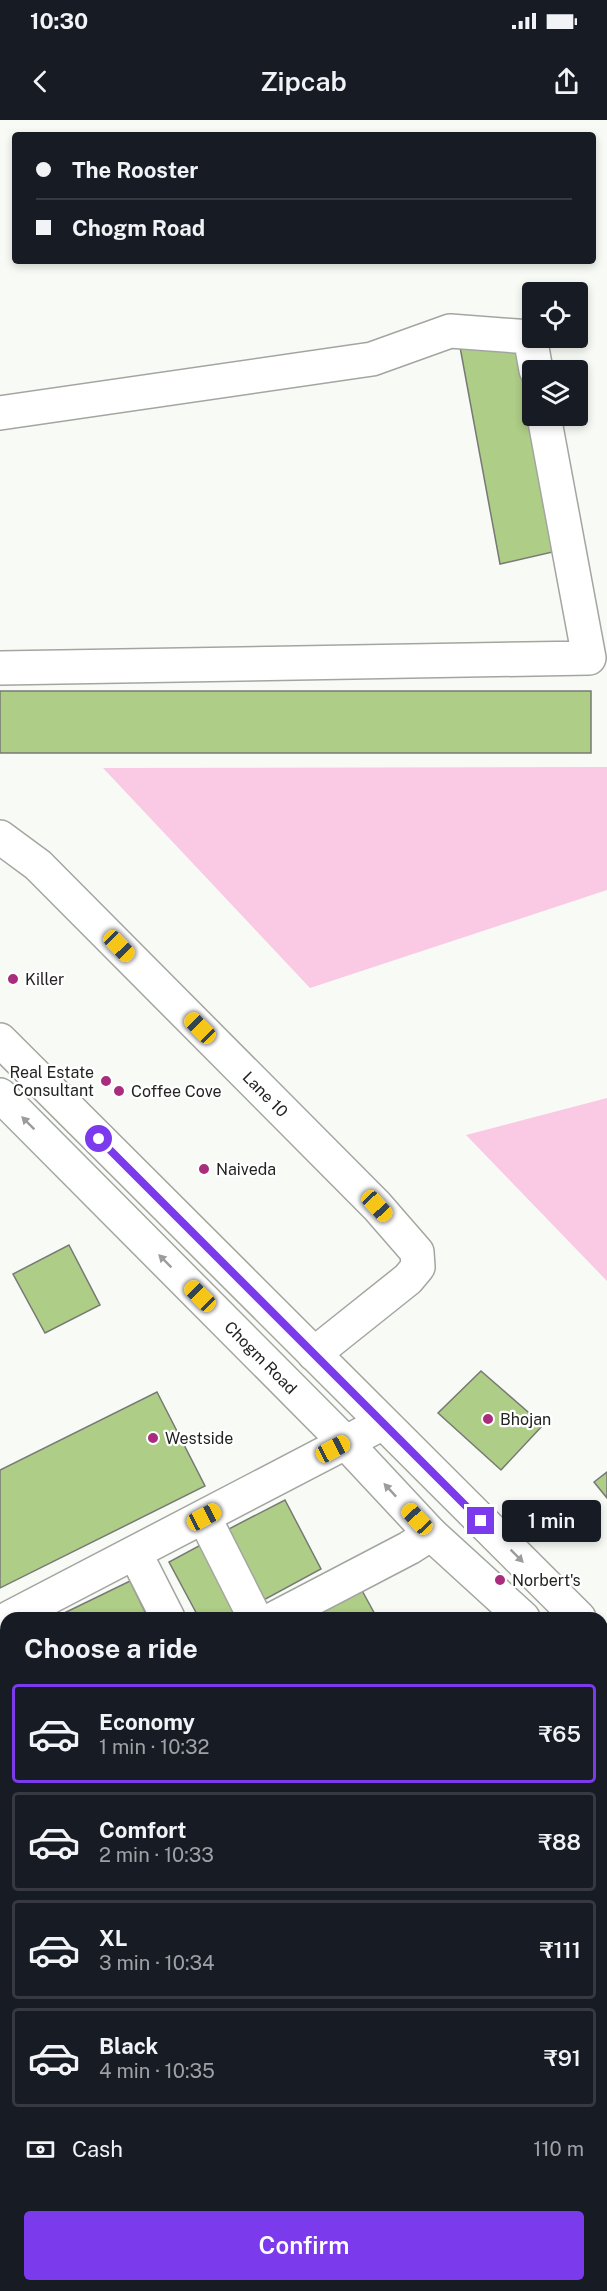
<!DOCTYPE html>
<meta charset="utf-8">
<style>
body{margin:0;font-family:"Public Sans",sans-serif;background:#20242c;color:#f1f3f6;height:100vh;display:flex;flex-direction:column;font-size:22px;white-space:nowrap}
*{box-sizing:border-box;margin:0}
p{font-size:20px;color:#9ea1a6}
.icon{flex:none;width:33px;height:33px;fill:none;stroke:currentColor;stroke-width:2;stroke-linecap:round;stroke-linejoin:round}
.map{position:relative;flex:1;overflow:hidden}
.details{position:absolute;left:0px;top:1492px;width:608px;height:680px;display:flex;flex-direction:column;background:#171b24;border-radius:18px 18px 0 0;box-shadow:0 3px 9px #0003}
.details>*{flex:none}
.hud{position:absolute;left:12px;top:12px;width:584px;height:132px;border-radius:6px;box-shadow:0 3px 9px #0003;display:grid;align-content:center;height:132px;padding:0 24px;background:#171b24}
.fabs{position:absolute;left:522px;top:162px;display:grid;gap:12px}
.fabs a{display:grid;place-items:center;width:66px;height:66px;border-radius:6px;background:#171b24;box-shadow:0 3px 9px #0003;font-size:30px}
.end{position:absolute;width:27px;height:27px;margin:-14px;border:8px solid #7c3aed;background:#fff;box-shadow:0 0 0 3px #fff}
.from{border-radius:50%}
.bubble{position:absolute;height:42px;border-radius:6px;background:#171b24;box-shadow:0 3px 9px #0003;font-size:20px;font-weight:600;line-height:42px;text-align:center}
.car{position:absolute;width:18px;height:36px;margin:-18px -9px;border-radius:8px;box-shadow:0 0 4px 2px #0007;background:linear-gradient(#f5c518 24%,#345 0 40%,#f5c518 0 76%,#345 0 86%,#f5c518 0)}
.hud b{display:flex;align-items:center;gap:21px;height:57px;font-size:22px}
.hud b+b{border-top:2px solid #363941}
.hud i{width:15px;height:15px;background:#f1f3f6}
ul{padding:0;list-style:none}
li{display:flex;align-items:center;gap:18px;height:99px;margin:0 12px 9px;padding:0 12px;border:3px solid #363941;border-radius:6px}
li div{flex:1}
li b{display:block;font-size:22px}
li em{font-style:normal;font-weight:600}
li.selected{border-color:#7c3aed}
li>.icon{width:54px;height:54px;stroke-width:1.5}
h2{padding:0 24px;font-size:27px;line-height:72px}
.pay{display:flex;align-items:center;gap:15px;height:66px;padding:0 24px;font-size:22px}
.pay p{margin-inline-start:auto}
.button{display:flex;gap:12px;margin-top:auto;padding:12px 24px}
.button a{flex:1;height:69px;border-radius:6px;background:#7c3aed;color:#fff;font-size:24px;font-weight:600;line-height:69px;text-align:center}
.status{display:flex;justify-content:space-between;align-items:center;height:42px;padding:0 30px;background:#171b24;direction:ltr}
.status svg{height:16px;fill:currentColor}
header{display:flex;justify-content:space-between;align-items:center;height:78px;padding:0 24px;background:#171b24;font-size:27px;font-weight:600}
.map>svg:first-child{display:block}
.green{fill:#fac9e3}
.building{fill:#aecd86;stroke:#777974;stroke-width:1.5}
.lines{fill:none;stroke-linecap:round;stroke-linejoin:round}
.minor-casing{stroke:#a3a6a0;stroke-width:36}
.major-casing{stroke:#a3a6a0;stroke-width:36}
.highway-casing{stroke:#a3a6a0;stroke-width:36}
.minor{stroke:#fff;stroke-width:33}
.major{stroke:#fff;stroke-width:33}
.highway{stroke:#fff;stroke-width:33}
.oneway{fill:#9c9c9c}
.route{stroke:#7c3aed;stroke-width:8}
.poi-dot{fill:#a92c7d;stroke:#fff;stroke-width:2}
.labels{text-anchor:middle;stroke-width:4.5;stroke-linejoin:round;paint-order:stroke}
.poi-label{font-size:16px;fill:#232422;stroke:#fff;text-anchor:start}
.street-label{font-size:16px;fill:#232422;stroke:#fff}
</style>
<div class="status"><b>10:30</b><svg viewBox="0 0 49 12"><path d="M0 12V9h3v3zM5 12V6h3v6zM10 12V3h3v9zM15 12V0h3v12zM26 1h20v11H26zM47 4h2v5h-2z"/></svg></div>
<header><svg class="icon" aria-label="back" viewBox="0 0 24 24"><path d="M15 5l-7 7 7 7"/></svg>Zipcab<svg class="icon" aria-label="share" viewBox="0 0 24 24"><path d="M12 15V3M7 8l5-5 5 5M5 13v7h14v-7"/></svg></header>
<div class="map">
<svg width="607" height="2171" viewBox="0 0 607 2171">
<rect width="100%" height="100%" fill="#f8fbf5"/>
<path class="green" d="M607,647V770L310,868L103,648Z
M607,978V1161L466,1015Z
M607,1836V2122L602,2124V1838Z"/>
<path class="building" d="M515,215L557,431L500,444L460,227Z
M0,571H591V633H0Z
M69,1125L100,1185L45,1213L13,1154Z
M481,1251L543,1305L501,1350L438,1293Z
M157,1272L205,1366L0,1468V1350Z
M607,1352V1378L594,1362Z
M285,1380L321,1449L260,1482L223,1412Z
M208,1421L244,1498H199L169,1442Z
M130,1461L148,1498H54Z
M359,1465L377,1498H295Z
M0,1620L6,1632V1647L0,1650Z"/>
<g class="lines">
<g class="minor-casing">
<g id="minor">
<path d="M0,293L372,239L450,211L530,217L536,250"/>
<path d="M0,548L589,538L544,296"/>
<path id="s1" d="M0,717L38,745L377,1086L417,1132L418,1147L408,1159L314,1234"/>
<path d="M204,1397L255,1498"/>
<path d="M135,1433L168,1498"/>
<path d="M9,1498L383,1303"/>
<path d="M275,1498L409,1428L431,1414"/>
<path d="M602,1650L607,1645"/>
<path d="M602,1811L607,1808"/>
<path d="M0,1893L6,1890"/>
<path d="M141,2166L142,2171"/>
</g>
</g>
<g class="major-casing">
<path id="major" d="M0,920L579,1498
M602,1521L607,1527"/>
</g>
<g class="highway-casing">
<g id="highway">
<path id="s2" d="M0,975L346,1323L431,1414L523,1498"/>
<path d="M602,1575L607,1580"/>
</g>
</g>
<use href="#minor" class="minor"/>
<use href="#major" class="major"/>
<use href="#highway" class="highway"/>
</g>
<defs><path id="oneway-solid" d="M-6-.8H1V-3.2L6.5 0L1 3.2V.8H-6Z" transform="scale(1.5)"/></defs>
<g class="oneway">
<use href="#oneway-solid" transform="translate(28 1003) rotate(-135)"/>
<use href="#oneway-solid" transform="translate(165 1141) rotate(-135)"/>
<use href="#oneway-solid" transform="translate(390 1370) rotate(-133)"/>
<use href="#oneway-solid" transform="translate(517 1436) rotate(45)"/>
</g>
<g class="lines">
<path class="route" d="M99,1019L481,1401"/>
</g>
<g class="poi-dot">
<circle cx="13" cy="859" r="6"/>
<circle cx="106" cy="961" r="6"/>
<circle cx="119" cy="971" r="6"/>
<circle cx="204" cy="1049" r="6"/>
<circle cx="488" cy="1299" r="6"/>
<circle cx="153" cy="1318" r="6"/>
<circle cx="500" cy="1460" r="6"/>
</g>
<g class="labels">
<g class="poi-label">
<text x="25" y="865">Killer</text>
<text x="94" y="958" text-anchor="end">Real Estate<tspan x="94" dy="18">Consultant</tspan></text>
<text x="131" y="977">Coffee Cove</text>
<text x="216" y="1055">Naiveda</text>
<text x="500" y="1305">Bhojan</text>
<text x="165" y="1324">Westside</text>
<text x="512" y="1466">Norbert's</text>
</g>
<g class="street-label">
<text dy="6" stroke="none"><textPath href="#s1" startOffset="370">Lane 10</textPath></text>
<text dy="6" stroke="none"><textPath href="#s2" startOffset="370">Chogm Road</textPath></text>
</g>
</g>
</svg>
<div class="fabs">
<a><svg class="icon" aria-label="locate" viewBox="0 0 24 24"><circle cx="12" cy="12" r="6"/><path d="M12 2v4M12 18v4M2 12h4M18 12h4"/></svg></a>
<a><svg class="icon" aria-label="layers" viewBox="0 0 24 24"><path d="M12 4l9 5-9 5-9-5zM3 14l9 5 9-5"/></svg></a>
</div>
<i class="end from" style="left:99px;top:1019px"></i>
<i class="end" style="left:481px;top:1401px"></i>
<div class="bubble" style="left:502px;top:1380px;width:99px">1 min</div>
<i class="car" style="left:119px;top:826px;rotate:136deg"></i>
<i class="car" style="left:200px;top:908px;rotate:315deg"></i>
<i class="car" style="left:377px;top:1086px;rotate:137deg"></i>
<i class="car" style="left:200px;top:1176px;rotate:315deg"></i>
<i class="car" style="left:333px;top:1329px;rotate:62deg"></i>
<i class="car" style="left:204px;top:1397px;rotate:62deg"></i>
<i class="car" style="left:417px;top:1399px;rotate:317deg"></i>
<div class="hud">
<b><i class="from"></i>The Rooster</b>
<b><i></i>Chogm Road</b>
</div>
<section class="details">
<h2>Choose a ride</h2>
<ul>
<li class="selected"><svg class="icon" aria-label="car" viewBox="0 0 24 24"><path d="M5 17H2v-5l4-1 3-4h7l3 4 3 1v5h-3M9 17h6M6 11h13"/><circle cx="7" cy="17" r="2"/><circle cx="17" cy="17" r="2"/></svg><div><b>Economy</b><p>1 min · 10:32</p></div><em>₹65</em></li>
<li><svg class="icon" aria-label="car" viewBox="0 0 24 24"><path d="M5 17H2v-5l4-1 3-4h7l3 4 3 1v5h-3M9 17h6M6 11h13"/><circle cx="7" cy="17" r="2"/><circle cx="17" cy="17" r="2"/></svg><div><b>Comfort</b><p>2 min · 10:33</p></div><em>₹88</em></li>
<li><svg class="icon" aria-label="car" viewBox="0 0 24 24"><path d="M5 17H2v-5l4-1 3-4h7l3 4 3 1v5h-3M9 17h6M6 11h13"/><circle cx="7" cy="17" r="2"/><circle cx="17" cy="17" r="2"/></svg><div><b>XL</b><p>3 min · 10:34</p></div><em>₹111</em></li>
<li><svg class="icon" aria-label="car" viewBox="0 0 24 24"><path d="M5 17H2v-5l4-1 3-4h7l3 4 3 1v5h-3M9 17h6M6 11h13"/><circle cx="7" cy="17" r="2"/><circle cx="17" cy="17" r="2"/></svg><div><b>Black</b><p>4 min · 10:35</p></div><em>₹91</em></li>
</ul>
<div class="pay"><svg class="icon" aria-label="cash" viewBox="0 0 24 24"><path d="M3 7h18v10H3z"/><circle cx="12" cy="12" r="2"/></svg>Cash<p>110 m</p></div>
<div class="button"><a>Confirm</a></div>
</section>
</div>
